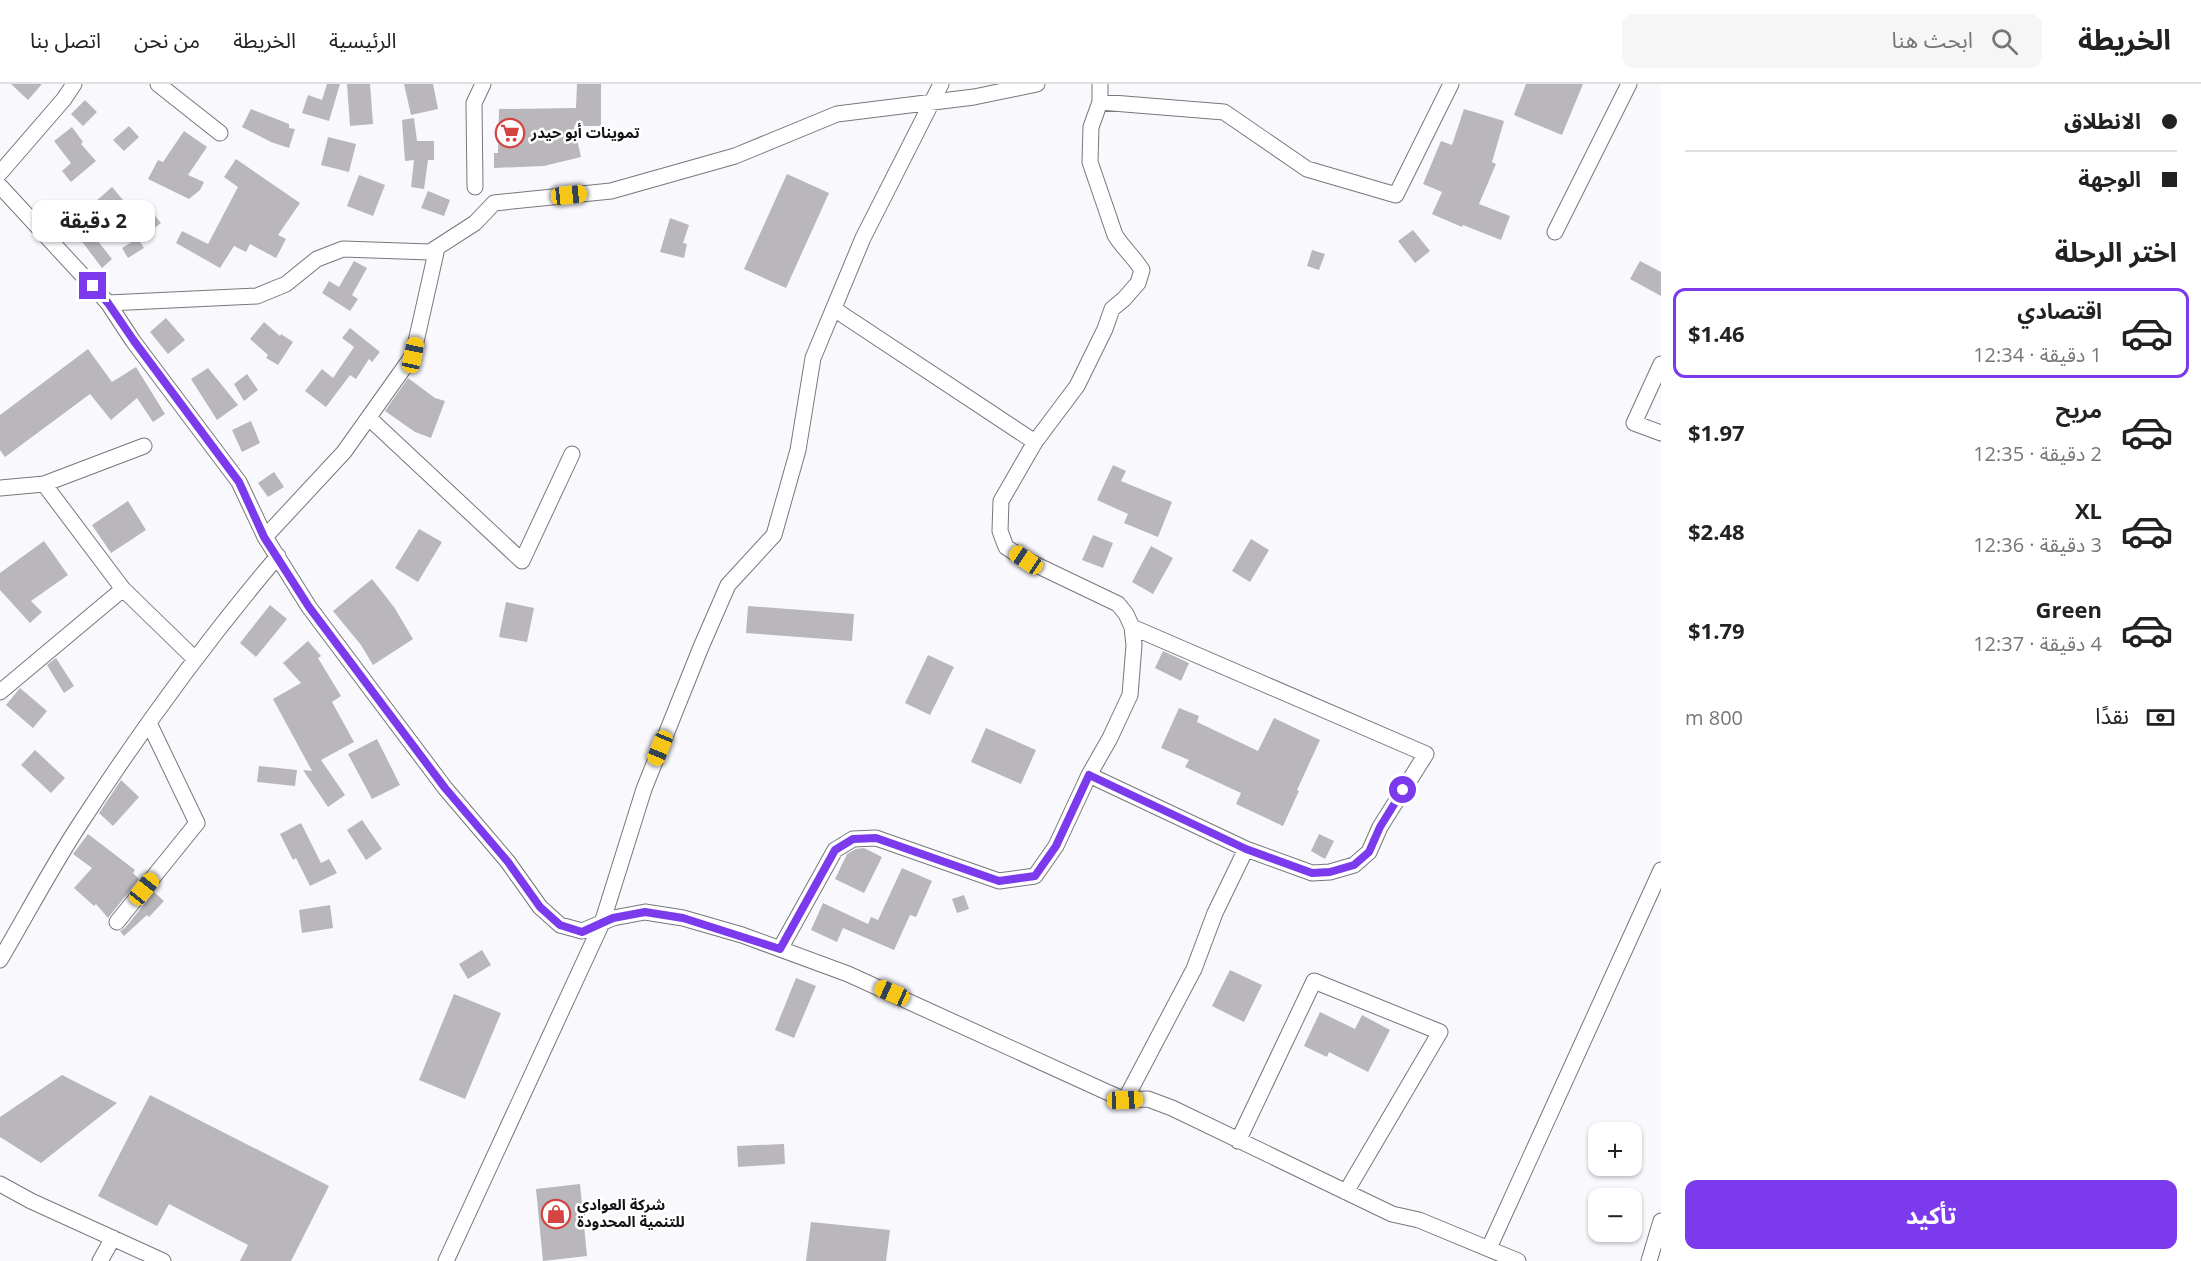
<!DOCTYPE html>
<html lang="ar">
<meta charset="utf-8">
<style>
body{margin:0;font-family:"Open Sans","Noto Sans Arabic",sans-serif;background:#f6f6f6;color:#222;direction:rtl;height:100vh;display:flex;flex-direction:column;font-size:22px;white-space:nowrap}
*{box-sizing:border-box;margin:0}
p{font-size:20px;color:#767676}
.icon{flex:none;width:33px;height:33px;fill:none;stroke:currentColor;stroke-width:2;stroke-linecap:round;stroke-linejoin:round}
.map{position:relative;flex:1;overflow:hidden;direction:ltr}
.details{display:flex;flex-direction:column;background:#fff;width:540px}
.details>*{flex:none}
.top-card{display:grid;align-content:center;height:132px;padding:0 24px;background:#fff}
.buttons{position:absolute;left:1588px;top:1038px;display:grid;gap:12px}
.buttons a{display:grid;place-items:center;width:54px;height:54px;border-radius:12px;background:#fff;box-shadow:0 2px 4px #0004;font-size:30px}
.end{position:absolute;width:27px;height:27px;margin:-14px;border:8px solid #7c3aed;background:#fff;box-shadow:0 0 0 3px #fff}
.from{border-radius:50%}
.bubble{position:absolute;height:42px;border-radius:12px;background:#fff;box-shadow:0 2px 4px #0004;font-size:20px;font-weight:700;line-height:42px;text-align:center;direction:rtl}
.car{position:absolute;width:18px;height:36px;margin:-18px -9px;border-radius:8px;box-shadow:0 0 4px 2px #0007;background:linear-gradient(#f5c518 24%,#345 0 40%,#f5c518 0 76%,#345 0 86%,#f5c518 0)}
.top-card b{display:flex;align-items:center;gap:21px;height:57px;font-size:22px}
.top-card b+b{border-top:2px solid #e0e0e0}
.top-card i{width:15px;height:15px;background:#222}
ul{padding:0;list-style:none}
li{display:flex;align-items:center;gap:18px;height:90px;margin:0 12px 9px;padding:0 12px;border:3px solid transparent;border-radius:12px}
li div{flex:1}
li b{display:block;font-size:22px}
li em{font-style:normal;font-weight:700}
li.selected{border-color:#7c3aed}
li>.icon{width:54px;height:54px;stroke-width:1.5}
h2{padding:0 24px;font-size:27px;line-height:72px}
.pay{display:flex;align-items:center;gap:15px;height:66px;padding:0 24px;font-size:22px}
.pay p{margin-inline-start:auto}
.button{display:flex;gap:12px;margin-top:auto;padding:12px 24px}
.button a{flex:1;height:69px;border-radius:12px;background:#7c3aed;color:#fff;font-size:24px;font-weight:700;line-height:69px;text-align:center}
header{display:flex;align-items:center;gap:36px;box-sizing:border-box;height:84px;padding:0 30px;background:#fff;border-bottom:2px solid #e0e0e0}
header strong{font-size:28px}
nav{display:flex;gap:33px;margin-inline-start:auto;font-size:21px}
.search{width:420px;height:54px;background:#f6f6f6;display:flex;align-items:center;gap:15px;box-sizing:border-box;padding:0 21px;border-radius:12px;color:#767676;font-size:22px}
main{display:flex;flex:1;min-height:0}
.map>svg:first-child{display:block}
.building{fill:#b9b7bc}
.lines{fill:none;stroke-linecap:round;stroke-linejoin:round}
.minor-casing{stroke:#77777c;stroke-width:17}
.minor{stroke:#fff;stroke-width:15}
.route{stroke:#7c3aed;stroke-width:8}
.labels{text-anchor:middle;stroke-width:5;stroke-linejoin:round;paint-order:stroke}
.poi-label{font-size:15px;font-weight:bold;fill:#131415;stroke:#fff;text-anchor:start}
</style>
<header>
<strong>الخريطة</strong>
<div class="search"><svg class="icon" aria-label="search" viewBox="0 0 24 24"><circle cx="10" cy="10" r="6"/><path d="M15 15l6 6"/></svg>ابحث هنا</div>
<nav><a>الرئيسية</a><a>الخريطة</a><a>من نحن</a><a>اتصل بنا</a></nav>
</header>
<main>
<section class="details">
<div class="top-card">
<b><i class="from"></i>الانطلاق</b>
<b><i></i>الوجهة</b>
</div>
<h2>اختر الرحلة</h2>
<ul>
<li class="selected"><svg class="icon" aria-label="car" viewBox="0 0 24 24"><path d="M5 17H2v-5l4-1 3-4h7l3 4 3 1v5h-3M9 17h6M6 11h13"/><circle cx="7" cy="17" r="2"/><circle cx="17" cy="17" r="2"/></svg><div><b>اقتصادي</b><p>1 دقيقة · 12:34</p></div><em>$1.46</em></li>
<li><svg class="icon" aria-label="car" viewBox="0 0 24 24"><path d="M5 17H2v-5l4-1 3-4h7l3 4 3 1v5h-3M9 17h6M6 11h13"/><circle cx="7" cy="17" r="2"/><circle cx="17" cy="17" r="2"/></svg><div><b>مريح</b><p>2 دقيقة · 12:35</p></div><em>$1.97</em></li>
<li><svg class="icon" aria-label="car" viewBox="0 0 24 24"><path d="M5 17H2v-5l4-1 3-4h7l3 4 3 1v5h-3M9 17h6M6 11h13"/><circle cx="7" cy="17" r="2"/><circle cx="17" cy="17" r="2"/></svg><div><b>XL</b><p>3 دقيقة · 12:36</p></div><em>$2.48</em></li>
<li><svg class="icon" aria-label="car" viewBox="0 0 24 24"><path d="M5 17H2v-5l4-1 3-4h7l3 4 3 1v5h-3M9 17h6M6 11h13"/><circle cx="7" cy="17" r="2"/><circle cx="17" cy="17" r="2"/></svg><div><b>Green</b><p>4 دقيقة · 12:37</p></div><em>$1.79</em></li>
</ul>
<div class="pay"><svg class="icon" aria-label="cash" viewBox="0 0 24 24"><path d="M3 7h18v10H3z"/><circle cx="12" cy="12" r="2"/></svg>نقدًا<p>800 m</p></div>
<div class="button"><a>تأكيد</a></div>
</section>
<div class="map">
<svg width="1661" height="1177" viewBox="0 0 1661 1177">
<rect width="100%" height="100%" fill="#f8f8fd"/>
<path class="building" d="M11,0H42L28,16Z
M327,0H340L329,37L302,29L308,11L322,16Z
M347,0H370L373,40L350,42Z
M404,0H433L438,25L411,31Z
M577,0H601V42H574L581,73L544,82L494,84V69H498L499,25L576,24Z
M1526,0H1583L1562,51L1514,31Z
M85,16L97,28L83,42L71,30Z
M251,25L289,40V44L295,45L289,64L271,58L242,43Z
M1464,25L1504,37L1492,78L1496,80L1479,120L1510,132L1501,156L1463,141L1462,143L1432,130L1442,108L1423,100L1441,57L1452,61Z
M414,34L417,57H434V76H428L424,105L411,103L414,76L405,77L402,36Z
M129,42L139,53L124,67L113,56Z
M72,43L83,58L81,60L96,77L71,98L62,87L71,79L54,57Z
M184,47L207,63L188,91L204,98L200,106L189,115L148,95L158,76L163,78Z
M328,53L356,60L349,88L321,81Z
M236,75L300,119L278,151L286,155L276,174L250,160L246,168L234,162L220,184L176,159L182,147L208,160L238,103L224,93Z
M787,90L829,109L786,204L744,185Z
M359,91L385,101L373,132L347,122Z
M112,103L123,116L98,138L87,125Z
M428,107L450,116L444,132L421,124Z
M142,116L161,139L147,150L128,127Z
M670,134L689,141L683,159L687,160L684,174L660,168Z
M1413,146L1430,167L1415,179L1398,157Z
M90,147L112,175L102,184L80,155Z
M138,154L144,164L128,174L122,164Z
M1312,166L1325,170L1319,186L1307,182Z
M354,177L367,184L352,211L358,215L350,227L322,209L329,197L339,203Z
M1640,177L1661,188V212L1630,195Z
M166,234L185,256L168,270L150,248Z
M264,238L280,252L281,250L293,258L278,281L266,274L268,271L250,255Z
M350,244L380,268L372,278L369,275L356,295L350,291L326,323L305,307L322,285L333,294L354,263L342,254Z
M88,265L112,298L136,283L165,330L153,338L137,314L111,336L90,310L5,373L0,366V331Z
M208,284L238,321L217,336L191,295Z
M247,290L258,306L244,317L234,300Z
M408,294L435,314L445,317L431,354L415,348L385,327Z
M251,337L260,359L242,368L232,346Z
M1113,381L1126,387L1121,397L1172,418L1158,453L1124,439L1128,430L1097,416Z
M274,388L284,403L268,413L258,399Z
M128,417L146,446L111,469L92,441Z
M419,445L442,458L418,498L395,484Z
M1093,451L1113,459L1103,484L1082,476Z
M1251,455L1269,466L1250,498L1232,487Z
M44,457L68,491L31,517L42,528L30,539L0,506V489Z
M1151,462L1173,474L1153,510L1132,498Z
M372,495L394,523L413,555L373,581L361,561L333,527Z
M506,518L534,524L527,558L499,553Z
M270,521L287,535L256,573L240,559Z
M748,522L854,530L852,557L746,549Z
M308,557L321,572L318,574L341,612L332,618L354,658L321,676L345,711L328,723L303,686L312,687L273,615L301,599L283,579Z
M1163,567L1189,579L1181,597L1155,584Z
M928,571L954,583L930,631L905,619Z
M56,574L74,602L64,609L47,581Z
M20,604L47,627L33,644L6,621Z
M1179,624L1199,632L1197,638L1258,667L1274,634L1320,656L1297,706L1299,707L1283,742L1236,720L1241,709L1185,683L1189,676L1161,664Z
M986,644L1036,666L1021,700L971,678Z
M377,655L400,701L372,715L348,670Z
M35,666L65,694L51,709L21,681Z
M259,682L297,686L295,702L257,698Z
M121,696L139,713L113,742L99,729Z
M362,736L382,765L366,776L347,746Z
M301,739L321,779L329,775L337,789L310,802L296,774L293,776L280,750Z
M88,750L135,786L133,789L139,795L108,834L96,820L94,822L74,804L92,784L73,770Z
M1319,750L1334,757L1325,775L1311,767Z
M864,764L882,773L864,809L835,795L847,770L856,765Z
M902,784L932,797L916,833L910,831L894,866L843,844L837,858L811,846L823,819L868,840L871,833L878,836Z
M154,808L164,817L149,833L147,831L124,852L120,847L125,844Z
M964,811L969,825L957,829L952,815Z
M330,821L333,844L302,849L299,826Z
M482,866L491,881L468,895L459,880Z
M1230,886L1262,901L1244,938L1212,922Z
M796,894L816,902L794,954L775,946Z
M454,910L501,929L465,1015L419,996Z
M1320,928L1355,945L1362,931L1390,946L1368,988L1329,968L1327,973L1304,962Z
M62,991L117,1019L41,1079L0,1053V1033Z
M150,1011L329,1102L291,1177H240L248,1161L169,1120L157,1142L98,1112Z
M784,1060L785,1080L738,1083L737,1062Z
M580,1100L587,1172L543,1177L536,1105Z
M811,1138L890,1146L886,1177H806Z"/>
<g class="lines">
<g class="minor-casing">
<path id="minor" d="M158,0L220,49
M1100,18L1224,28L1307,85L1396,111L1451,0
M0,89L64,15L74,0
M0,102L108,219L133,257L239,398L265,453L309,523L445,704L508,778L540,823L560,841L582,847L613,834L645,828L683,834L742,851L848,890L1109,1009L1125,1016L1148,1015L1172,1024L1392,1130L1419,1136L1518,1177
M475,103L474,19L483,0
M1555,148L1629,0
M108,219L257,212L286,200L317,175L343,165L430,168L475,139L494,119L611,107L735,72L837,30L974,13L1037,0
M834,225L1035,358
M1661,280L1634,339L1661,349
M369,334L522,477L572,370
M44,400L144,362
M0,404L44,400L123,505
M265,453L344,368L413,271L437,164
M0,608L123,505L195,575
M1089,691L1246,765L1312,789L1330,788L1354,781L1369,768L1380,743L1426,670L1132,543
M117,838L197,739L149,639
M780,865L835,766L853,755L876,754L999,797L1035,792L1056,762L1089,691L1110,654L1130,611L1134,561L1132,543L1126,530L1118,520L1026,476L1006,463L1000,447L1001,417L1035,358L1077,302L1105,245L1112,225L1124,215L1138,199L1142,186C1134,173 1123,164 1115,151L1090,78L1091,43L1100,18V0
M0,876C26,832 50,786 78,743C139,649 205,558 278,472
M1125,1016L1194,885L1215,829L1246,765
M1238,1057L1314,897L1440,948L1346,1108
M0,1100L31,1117L163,1177
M1489,1164L1661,786
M100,1177L113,1154
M446,1177L602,839L644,705L701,563L728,501L774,451L798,366L813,274L863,154L941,0
M1649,1177L1661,1137"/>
</g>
<use href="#minor" class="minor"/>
</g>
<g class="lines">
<path class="route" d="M93,202L108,219L134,257L239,398L264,453L309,523L445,704L508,778L540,823L560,841L582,848L613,834L645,828L683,834L780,865L835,766L853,755L876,754L999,797L1035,792L1056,762L1089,691L1246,765L1312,789L1330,788L1354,781L1369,768L1380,743L1403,706"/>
</g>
<defs>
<g id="supermarket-ring" transform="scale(1.5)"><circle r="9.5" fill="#fff" stroke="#d34442" stroke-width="1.5"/><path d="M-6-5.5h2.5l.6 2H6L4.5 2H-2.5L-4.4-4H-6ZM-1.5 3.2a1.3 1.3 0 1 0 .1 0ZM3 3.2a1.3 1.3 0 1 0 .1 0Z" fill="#d34442"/></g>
<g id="shop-ring" transform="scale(1.5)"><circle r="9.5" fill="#fff" stroke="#d34442" stroke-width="1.5"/><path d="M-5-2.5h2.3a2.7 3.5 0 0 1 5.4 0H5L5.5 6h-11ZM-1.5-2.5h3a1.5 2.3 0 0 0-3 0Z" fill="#d34442"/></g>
</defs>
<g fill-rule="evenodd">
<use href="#supermarket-ring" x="510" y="49"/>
<use href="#shop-ring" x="556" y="1130"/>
</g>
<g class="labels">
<g class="poi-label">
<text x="531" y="54">تموينات أبو حيدر</text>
<text x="577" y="1126">شركة العوادي<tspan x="577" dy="17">للتنمية المحدودة</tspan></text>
</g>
</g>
</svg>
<div class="buttons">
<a>+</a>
<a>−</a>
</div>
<i class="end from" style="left:1403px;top:706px"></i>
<i class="end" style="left:93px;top:202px"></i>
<div class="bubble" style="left:32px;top:116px;width:123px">2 دقيقة</div>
<i class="car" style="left:569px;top:111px;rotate:84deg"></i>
<i class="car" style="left:413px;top:271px;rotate:12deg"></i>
<i class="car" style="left:1026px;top:476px;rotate:304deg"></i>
<i class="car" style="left:660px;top:664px;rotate:202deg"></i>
<i class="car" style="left:144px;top:805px;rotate:39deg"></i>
<i class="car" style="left:892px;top:909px;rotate:294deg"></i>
<i class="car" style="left:1125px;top:1016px;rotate:88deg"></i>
</div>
</main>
